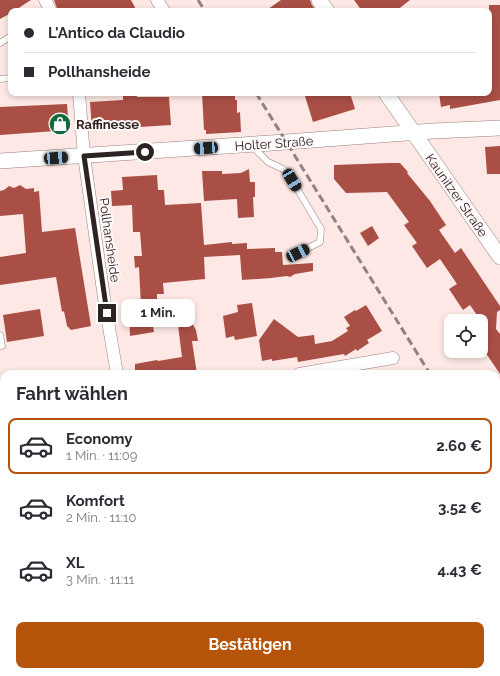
<!DOCTYPE html>
<html lang="de">
<meta charset="utf-8">
<style>
body{margin:0;font-family:Raleway,sans-serif;background:#f2f2f3;color:#2b2b33;height:100vh;display:flex;flex-direction:column;font-size:15px;white-space:nowrap}
*{box-sizing:border-box;margin:0}
p{font-size:13px;color:#7c7c81}
.icon{flex:none;width:22px;height:22px;fill:none;stroke:currentColor;stroke-width:2;stroke-linecap:round;stroke-linejoin:round}
.map{position:relative;flex:1;overflow:hidden}
.details{position:absolute;left:0px;top:370px;width:500px;height:306px;display:flex;flex-direction:column;background:#fff;border-radius:12px 12px 0 0;box-shadow:0 2px 6px #0003}
.details>*{flex:none}
.top-card{position:absolute;left:8px;top:8px;width:484px;height:88px;border-radius:8px;box-shadow:0 2px 6px #0003;display:grid;align-content:center;height:88px;padding:0 16px;background:#fff}
.controls{position:absolute;left:444px;top:314px;display:grid;gap:8px}
.controls a{display:grid;place-items:center;width:44px;height:44px;border-radius:8px;background:#fff;box-shadow:0 2px 6px #0003;font-size:20px}
.end{position:absolute;width:18px;height:18px;margin:-9px;border:5px solid #2d2322;background:#fff;box-shadow:0 0 0 2px #fff}
.from{border-radius:50%}
.bubble{position:absolute;height:28px;border-radius:8px;background:#fff;box-shadow:0 2px 6px #0003;font-size:13px;font-weight:700;line-height:28px;text-align:center}
.car{position:absolute;width:12px;height:24px;margin:-12px -6px;border-radius:5px;box-shadow:0 0 3px 1px #0007;background:linear-gradient(#222 24%,#8ab4d8 0 40%,#222 0 76%,#8ab4d8 0 86%,#222 0)}
.top-card b{display:flex;align-items:center;gap:14px;height:38px;font-size:15px}
.top-card b+b{border-top:1px solid #e1e1e2}
.top-card i{width:10px;height:10px;background:#2b2b33}
ul{padding:0;list-style:none}
li{display:flex;align-items:center;gap:12px;height:56px;margin:0 8px 6px;padding:0 8px;border:2px solid transparent;border-radius:8px}
li div{flex:1}
li b{display:block;font-size:15px}
li em{font-style:normal;font-weight:700}
li.selected{border-color:#b45309}
li>.icon{width:36px;height:36px;stroke-width:1.5}
h2{padding:0 16px;font-size:18px;line-height:48px}
.button{display:flex;gap:8px;margin-top:auto;padding:8px 16px}
.button a{flex:1;height:46px;border-radius:8px;background:#b45309;color:#fff;font-size:16px;font-weight:700;line-height:46px;text-align:center}
.map>svg:first-child{display:block}
.building{fill:#a94f45}
.lines{fill:none;stroke-linecap:round;stroke-linejoin:round}
.service-casing{stroke:#98807d;stroke-width:7}
.minor-casing{stroke:#98807d;stroke-width:13}
.tertiary-casing{stroke:#98807d;stroke-width:16}
.service{stroke:#fff;stroke-width:6}
.minor{stroke:#fff;stroke-width:12}
.tertiary{stroke:#fff;stroke-width:15}
.rail{stroke:#918280;stroke-width:3;stroke-dasharray:8 4;stroke-linecap:butt}
.route{stroke:#2d2322;stroke-width:5}
.labels{text-anchor:middle;stroke-width:4;stroke-linejoin:round;paint-order:stroke}
.poi-label{font-size:13px;font-weight:bold;fill:#2d2322;stroke:#fffaf9;text-anchor:start}
.street-label{font-size:13px;fill:#2d2322;stroke:#fffaf9}
</style>
<div class="map">
<svg width="500" height="676" viewBox="0 0 500 676">
<rect width="100%" height="100%" fill="#fde8e5"/>
<path class="building" d="M0,0H31L14,11H11V13L0,19Z
M54,0H131L137,11H58Z
M281,0H310L312,5L316,11H265Z
M354,0H410L396,11H362Z
M489,5H500V100L450,109V105L441,107L439,93H489Z
M123,93H136L137,97H169L171,125L92,130L90,102L123,100Z
M202,93H221L222,96H235V100H237V113L240,112L241,132L206,134V130H204Z
M304,93H350L355,109L313,122Z
M67,104L69,130L0,135V107Z
M500,146V174H487L485,147Z
M389,163H400L408,172L407,173L430,201L446,225L439,230L455,253L461,248L500,306V310L497,312L496,329L500,334V374L481,346V321L470,305L463,310L449,289L457,284L440,259L427,268L412,246L417,243L404,225L409,222L387,192L346,193L334,179V165Z
M249,169L250,182H255V197H253L254,217L238,218L237,199L204,201L202,171H222V174L241,173Z
M157,175L158,190H164L165,205L201,203L204,245L232,242V244L247,243V249L275,248V252H282L283,265L313,263V271L295,274L290,277L287,276L271,278L242,280L240,255L204,257L205,279L163,283L164,294H157V300H154V306H150L154,332L130,336L129,307L141,306L139,267L135,268L134,256H142L140,232H133L132,205L112,206L111,191L123,190L122,177Z
M20,185L26,189L34,188V192L39,191L42,232L75,228L91,326L71,330L67,326L64,311L62,312L56,277L0,285V257L26,253L23,214L0,216V191L4,190L9,186L14,188Z
M372,226L379,238L368,246L360,233Z
M252,303L257,336L235,340L234,336L226,338L223,316L238,312L237,305Z
M366,305L382,331L367,340L369,343L357,351L356,349L345,356L344,354L298,362L297,357L272,361V359L262,361L259,340L274,319L298,337L314,335L315,344L332,341L348,331L346,328L350,326L344,317L355,310L356,311Z
M40,309L44,336L7,342L3,315Z
M192,323L196,330L198,341H192L197,374H135V364L157,360L158,361L182,357L178,325Z"/>
<g class="lines">
<g class="service-casing">
<path id="service" d="M0,43L11,36
M0,79L11,78
M252,146L268,162L283,169L292,180L321,229L320,242L298,253
M0,335L2,346"/>
</g>
<g class="minor-casing">
<path id="minor" d="M45,0L51,11
M157,0L164,11
M79,93L84,156L104,298L117,374
M299,374L393,358
M0,579H4
M496,605L500,616
M165,672V676
M425,672L426,676"/>
</g>
<g class="tertiary-casing">
<path id="tertiary" d="M319,0L327,11
M386,93L500,257
M0,161L286,142L433,131L500,128"/>
</g>
<use href="#service" class="service"/>
<use href="#minor" class="minor"/>
<use href="#tertiary" class="tertiary"/>
<path class="rail" d="M198,0L205,11
M256,93L430,374
M496,479L500,486"/>
</g>
<g class="lines">
<path class="route" d="M107,313L84,156L145,152"/>
</g>
<defs>
<g id="shop-disc" transform="scale(1.15)"><circle r="9.5" fill="#136b3d" stroke="#fffaf9"/><path d="M-5-2.5h2.3a2.7 3.5 0 0 1 5.4 0H5L5.5 6h-11ZM-1.5-2.5h3a1.5 2.3 0 0 0-3 0Z" fill="#fff"/></g>
</defs>
<g fill-rule="evenodd">
<use href="#shop-disc" x="60" y="124"/>
</g>
<g class="labels">
<g class="poi-label">
<text x="76" y="129">Raffinesse</text>
</g>
<g class="street-label">
<text transform="translate(274 143) rotate(-4)" y="5">Holter Straße</text>
<text transform="translate(457 195) rotate(55)" y="5">Kaunitzer Straße</text>
<text transform="translate(110 240) rotate(82)" y="5">Pollhansheide</text>
</g>
</g>
</svg>
<div class="controls">
<a><svg class="icon" aria-label="locate" viewBox="0 0 24 24"><circle cx="12" cy="12" r="6"/><path d="M12 2v4M12 18v4M2 12h4M18 12h4"/></svg></a>
</div>
<i class="end from" style="left:145px;top:152px"></i>
<i class="end" style="left:107px;top:313px"></i>
<div class="bubble" style="left:121px;top:299px;width:74px">1 Min.</div>
<i class="car" style="left:206px;top:148px;rotate:266deg"></i>
<i class="car" style="left:56px;top:158px;rotate:86deg"></i>
<i class="car" style="left:292px;top:180px;rotate:149deg"></i>
<i class="car" style="left:298px;top:253px;rotate:64deg"></i>
<div class="top-card">
<b><i class="from"></i>L'Antico da Claudio</b>
<b><i></i>Pollhansheide</b>
</div>
<section class="details">
<h2>Fahrt wählen</h2>
<ul>
<li class="selected"><svg class="icon" aria-label="car" viewBox="0 0 24 24"><path d="M5 17H2v-5l4-1 3-4h7l3 4 3 1v5h-3M9 17h6M6 11h13"/><circle cx="7" cy="17" r="2"/><circle cx="17" cy="17" r="2"/></svg><div><b>Economy</b><p>1 Min. · 11:09</p></div><em>2.60 €</em></li>
<li><svg class="icon" aria-label="car" viewBox="0 0 24 24"><path d="M5 17H2v-5l4-1 3-4h7l3 4 3 1v5h-3M9 17h6M6 11h13"/><circle cx="7" cy="17" r="2"/><circle cx="17" cy="17" r="2"/></svg><div><b>Komfort</b><p>2 Min. · 11:10</p></div><em>3.52 €</em></li>
<li><svg class="icon" aria-label="car" viewBox="0 0 24 24"><path d="M5 17H2v-5l4-1 3-4h7l3 4 3 1v5h-3M9 17h6M6 11h13"/><circle cx="7" cy="17" r="2"/><circle cx="17" cy="17" r="2"/></svg><div><b>XL</b><p>3 Min. · 11:11</p></div><em>4.43 €</em></li>
</ul>
<div class="button"><a>Bestätigen</a></div>
</section>
</div>
